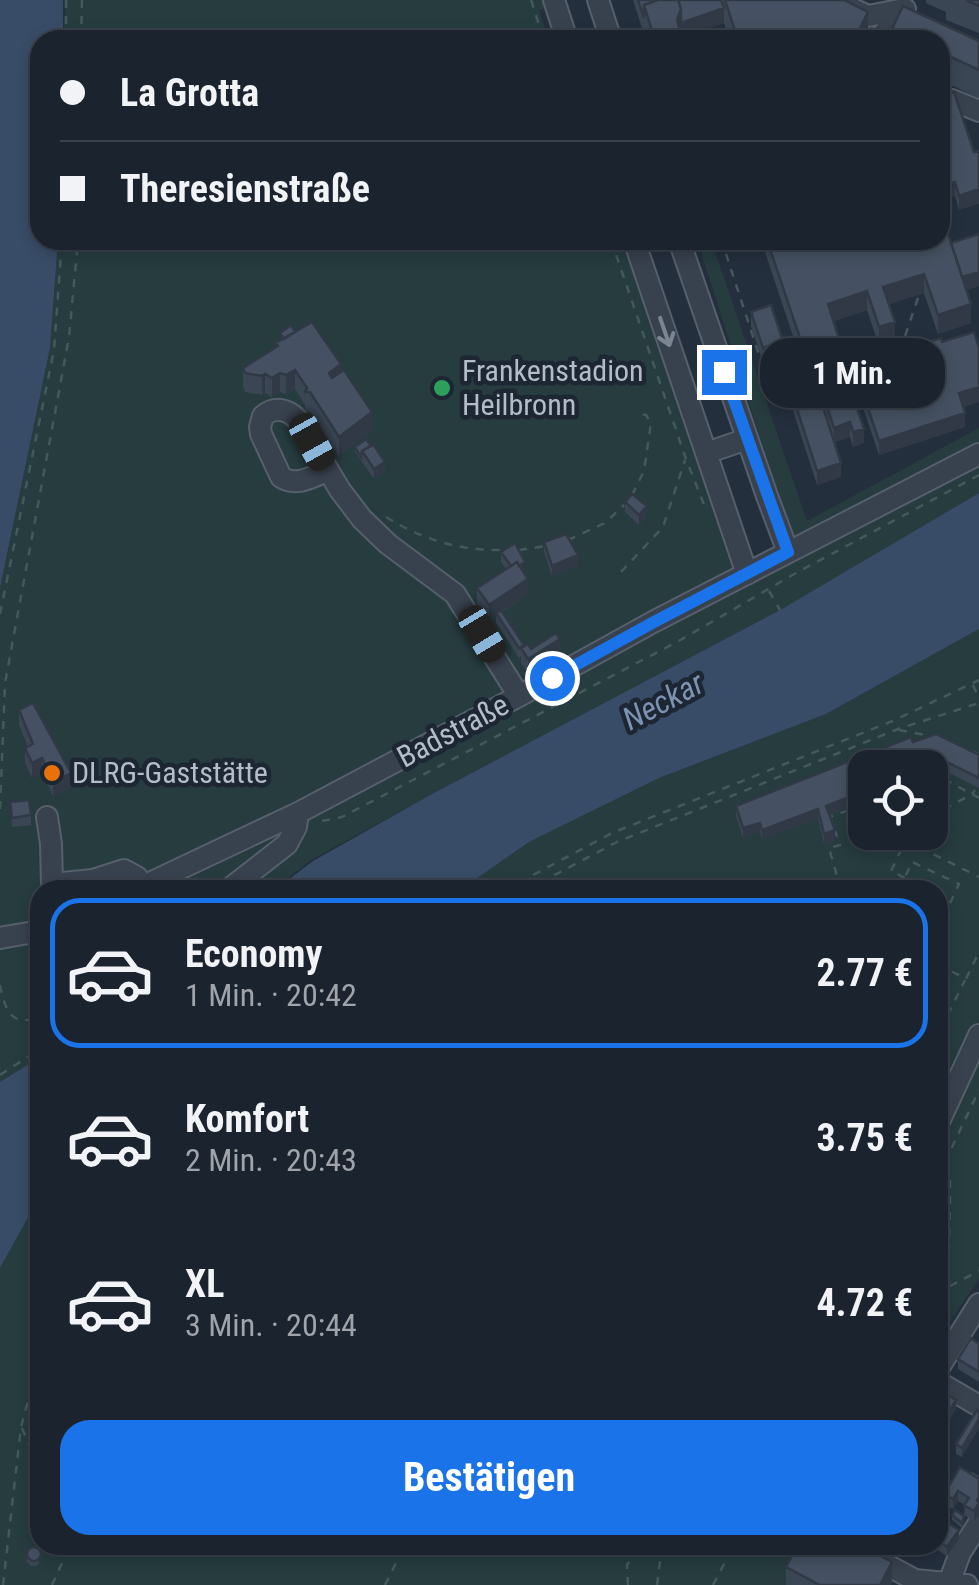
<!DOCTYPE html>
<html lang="de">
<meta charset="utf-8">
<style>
body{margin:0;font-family:"Roboto Condensed",sans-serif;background:#242b36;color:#f1f3f6;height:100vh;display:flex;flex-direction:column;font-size:38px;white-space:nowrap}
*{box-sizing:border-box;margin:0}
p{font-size:32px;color:#a0a4aa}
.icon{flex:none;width:55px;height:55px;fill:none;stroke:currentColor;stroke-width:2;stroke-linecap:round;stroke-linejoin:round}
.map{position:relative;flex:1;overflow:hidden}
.details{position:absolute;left:30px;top:880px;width:918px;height:675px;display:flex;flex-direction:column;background:#1b232e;border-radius:30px;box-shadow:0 5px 15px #0003,0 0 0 2px #39404a}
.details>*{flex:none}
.hud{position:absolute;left:30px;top:30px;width:920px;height:220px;border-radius:30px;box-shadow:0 5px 15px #0003,0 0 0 2px #39404a;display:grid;align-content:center;height:220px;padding:0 30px;background:#1b232e}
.tools{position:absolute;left:848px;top:750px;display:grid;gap:20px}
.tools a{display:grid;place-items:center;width:100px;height:100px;border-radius:20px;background:#1b232e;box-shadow:0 5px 15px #0003,0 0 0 2px #39404a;font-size:50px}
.end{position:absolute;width:45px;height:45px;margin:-22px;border:12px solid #1a73e8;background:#fff;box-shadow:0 0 0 5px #fff}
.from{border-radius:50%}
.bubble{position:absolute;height:70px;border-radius:30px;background:#1b232e;box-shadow:0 5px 15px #0003,0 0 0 2px #39404a;font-size:32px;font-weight:700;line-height:70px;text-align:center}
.car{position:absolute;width:30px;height:60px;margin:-30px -15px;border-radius:12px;box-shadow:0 0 8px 2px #0007;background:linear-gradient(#222 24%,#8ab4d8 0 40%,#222 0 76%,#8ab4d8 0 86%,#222 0)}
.hud b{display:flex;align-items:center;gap:35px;height:95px;font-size:38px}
.hud b+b{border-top:2px solid #39404a}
.hud i{width:25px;height:25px;background:#f1f3f6}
ul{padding:18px 0 0;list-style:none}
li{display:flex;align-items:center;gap:30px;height:150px;margin:0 20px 15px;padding:0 10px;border:5px solid transparent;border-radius:30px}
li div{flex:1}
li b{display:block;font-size:38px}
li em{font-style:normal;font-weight:700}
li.current{border-color:#1a73e8}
li>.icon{width:90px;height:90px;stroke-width:1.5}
.cta{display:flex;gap:20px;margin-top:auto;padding:20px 30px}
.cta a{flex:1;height:115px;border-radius:30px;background:#1a73e8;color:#fff;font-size:40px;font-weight:700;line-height:115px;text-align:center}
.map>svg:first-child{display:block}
.green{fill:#263c3f;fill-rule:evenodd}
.water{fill:#394c67}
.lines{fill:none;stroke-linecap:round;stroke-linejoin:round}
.minor-casing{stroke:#565f6c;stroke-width:24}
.path{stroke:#44595c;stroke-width:2.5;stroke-dasharray:8 8;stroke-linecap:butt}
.minor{stroke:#38414e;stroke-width:20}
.wall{fill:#3b4654}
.shaded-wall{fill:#303945}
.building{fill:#455162;stroke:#303945;stroke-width:2.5}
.oneway{stroke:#7c8592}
.route{stroke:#1a73e8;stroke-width:12}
.leisure-dot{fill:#2e9e5b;stroke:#1d2633;stroke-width:4}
.food-dot{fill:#e8710a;stroke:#1d2633;stroke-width:4}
.labels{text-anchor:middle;stroke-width:9;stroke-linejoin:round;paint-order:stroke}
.poi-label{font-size:30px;fill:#b4bcc9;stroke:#1d2633;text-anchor:start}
.street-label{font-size:30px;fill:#b4bcc9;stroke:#1d2633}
.water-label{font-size:32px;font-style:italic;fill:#7c92b1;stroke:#1d2633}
</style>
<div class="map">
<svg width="979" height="1585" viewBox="0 0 979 1585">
<rect width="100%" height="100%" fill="#242f3e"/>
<path class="green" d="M66,0H542L545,8L539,11L549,40H63Z
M58,240H624L733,566L792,537L697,240H711L807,521L979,428V493L780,610L430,795L311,860L273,890H40V1057L0,1082V588L50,348Z
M979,629V1279L938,1339V890H460L529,842L659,778L826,714ZM865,768H930V832H865Z
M40,1196V1545H807L786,1585H0V1268Z"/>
<path class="water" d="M0,0H63V40H40V240H58L50,348L0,588Z
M979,493V629L826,714L659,778L529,842L460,890H275L313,861L430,795L780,610Z
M40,1057V1196L0,1268V1082Z"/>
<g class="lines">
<g class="minor-casing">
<path id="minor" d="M554,0L567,40
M598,0L611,40
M833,0L868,16L905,9L878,40
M940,101L952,100L979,111
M634,240L747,574
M679,240L767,496L788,552
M706,453L747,439
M328,470C313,477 296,487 281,477L261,434L260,427L263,416C275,406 287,409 297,419L340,490L362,519L388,544L455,594L519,696
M47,817L51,844L52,884L93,880L124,870L137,877L143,886
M135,890L298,813L519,696L653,622L979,454
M228,890L287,844L296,827L298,813
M0,938L40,931
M938,1124L979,1035
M938,1369L979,1304
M938,1378L940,1383L979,1406
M850,1545L915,1580L967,1585
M949,1583L960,1553L979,1523"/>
</g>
<path class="path" d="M531,0L544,40
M66,40V0
M81,40L82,0
M611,240L686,459L705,507
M718,240L726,254L762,364L779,363L805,376
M841,336L849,369
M900,351L919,295
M812,380L831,391
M832,396L831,391L840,375L855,367L908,349
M632,495L644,471L651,423L646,415L638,414
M386,517C425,541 461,551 506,550
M568,540L605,523L624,505
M519,550L546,546
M621,572L663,527L685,460
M769,591L780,610
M0,614L54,350L62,240
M973,685L979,699
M899,730L930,736
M971,751L979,754
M930,774L933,773L979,798
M0,809L5,683L69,337L78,240
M930,817L972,794L975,790
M322,821L342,817L677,642L796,573L979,475
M905,840L979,877
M905,878L891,871L910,832
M505,890L612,833L895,720L979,680
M526,890L617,842L898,729L979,703
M841,890L829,848L840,845L830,817L865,804
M899,890L912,862L959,884L938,929
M938,964L966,979L979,952
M0,985C5,1010 11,1028 40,1017
M938,1027L944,1022L965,980
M0,1075L40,1049
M938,1177L979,1090
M950,1286L979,1271
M940,1330L938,1313L948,1287L950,1209V1179L943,1167
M22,1428L40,1471
M971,1473L979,1478
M3,1585L21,1427L37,1368L40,1363
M52,1585L62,1563V1545
M385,1585L405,1545
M628,1585L627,1565L641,1545
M657,1585L660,1561L666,1545
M713,1585L734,1545"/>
<use href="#minor" class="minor"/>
</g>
<path class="wall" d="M633,0H844L868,33L892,31V29L979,41V98L940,80V40H729L724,23L682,37L683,40H646Z
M926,0H979V33L946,20V12L926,3Z
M974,152L959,210L955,196L940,201Z
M979,234V286L967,290L971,323L938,334L924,293L889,304L895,341L879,346L867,310L834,321L841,364L838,365V374L819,380L816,372L812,373L825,413V401L851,389L864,443L853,447L850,437L834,442L841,477L817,485L788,395V381L806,375L761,240H940L951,243Z
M751,312L783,356L763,362L751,326Z
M295,332L341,372L372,431L339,456L310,412L305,411V405L295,389L286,394L280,392L272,397L265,393L262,395L245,392L243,387V368L276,346V343L282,340L280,333Z
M942,342L979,348V402L963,407L965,427L879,455L854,381V367Z
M371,446L385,472L374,479L355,452V447Z
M625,502L647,516L639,525L625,512Z
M544,542L578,565L552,576L544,552Z
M501,552L525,572H524L528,594L502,612L524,646L560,654L528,674L521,663V656L519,658L496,623V615L489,620L477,603V588L506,569L501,562Z
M19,710L71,788L53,796L42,773L32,778L25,763V748L28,747L19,725Z
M913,742L979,755V788L929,763L865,768V800L829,815L835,840L824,844L818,819L762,839L760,832L743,838L736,816V806Z
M10,802L31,815V825L12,827Z
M979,1344V1382L958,1369V1359Z
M938,1391L956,1409L947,1424L938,1419Z
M977,1410L962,1457L956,1454V1444Z
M979,1479V1513L974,1521L964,1515L965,1505L958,1501L953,1509L940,1502V1492L950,1484Z
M938,1506L945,1521L959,1539L947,1556L930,1545H938Z
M952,1515L964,1521L962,1528L952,1520Z
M832,1545V1552L837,1554L841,1545H860L892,1581L891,1585H786V1567Z
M27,1552L40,1562L36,1566H31L27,1562Z"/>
<path class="shaded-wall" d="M724,8V23L681,37L677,20L681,9Z
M868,12V38L854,40Z
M955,182V196L940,201V186Z
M979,189V204L959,210V196Z
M979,272V286L961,292V278Z
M924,274V293L883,306V287Z
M867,291V310L828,323V304Z
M971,304V323L938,334V315Z
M895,322V341L879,346V327Z
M783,341V356L763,362V348Z
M841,345V364L838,365V374L819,380V361L835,347Z
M816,353V372L806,375V356Z
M341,364V383L329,392V373Z
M295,370V389L286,394V375Z
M280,373V392L272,397V378Z
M265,374V393L262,395V376Z
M979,387V402L959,408V393Z
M372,412V431L339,456V437Z
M965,413V427L879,455V441Z
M850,422V437L834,442V428Z
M864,429V443L853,447V432Z
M385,462V472L374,479V469Z
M841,463V477L817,485V471Z
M647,506V516L639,525V515Z
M578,555V565L552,576V566Z
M528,579V594L489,620V605Z
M560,639V654L528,674V659Z
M929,753V763L917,768H902V763Z
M42,758V773L32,778V763Z
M71,773V788L53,796V782Z
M865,791V800L826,816V806Z
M818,809V819L762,839V830Z
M760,823V832L743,838V828Z
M835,830V840L824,844V834Z
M949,1028V1043L938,1067V1053Z
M956,1400V1409L947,1424V1415Z
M979,1419V1429L962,1457V1448Z
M958,1491V1501L953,1509V1499Z
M979,1497V1513L974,1521V1511Z
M959,1530V1539L947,1556V1547Z
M892,1562V1581L891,1585H880Z"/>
<path class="building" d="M638,0H658L644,5V18Z
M658,0H678L681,9L677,20L683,40H655L644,5Z
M678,0H721L724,8L681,23V9Z
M725,0H844L868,12L854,40H738Z
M966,0H979V6Z
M903,6L979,41V70L940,52V40H915L892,29Z
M892,31V36L862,39L864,33Z
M954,92L974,152L979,151V189L959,196L955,182L940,186V96Z
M940,209L971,304L938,315L924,274L883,287L895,322L879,327L867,291L828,304L841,345L835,347L838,355L819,361L816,353L806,356L767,240H940Z
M979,234V272L962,277L951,243Z
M771,305L783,341L763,348L751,312Z
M312,322L341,364L329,373L332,378L344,370L372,412L339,437L310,392H305L307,388L295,370L286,375L280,373L272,378L265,374L262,376L245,373L243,368L278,346L276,343Z
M291,325L295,332L284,339L280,333Z
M974,332L979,348V387L959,393L965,413L879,441L854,367L941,338L942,342Z
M812,373L841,463L817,471L788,381Z
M851,389L864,429L853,432L850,422L834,428L825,401Z
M366,439L371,446L362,451L361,457L355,447Z
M373,444L385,462L374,469L362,451Z
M632,494L647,506L639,515L625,502Z
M566,534L578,555L552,566L544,542Z
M515,543L525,562L519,566L517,562L511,566L501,552Z
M517,562L528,579L489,605L477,588Z
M501,610L524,645L519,648L496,613Z
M556,633L560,639L528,659L521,648L528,644L531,649Z
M33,703L71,773L53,782L42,758L32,763L25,748L33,744L19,710Z
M936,734L979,755V778L929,753L902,763L904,768H865V791L826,806L835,830L824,834L818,809L762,830L760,823L743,828L736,806L911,737L913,742Z
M29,800L31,815L12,818L10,802Z
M938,1022L949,1028L938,1053Z
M971,1338L979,1344V1372L958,1359Z
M938,1389L956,1400L947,1415L938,1409Z
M977,1410L979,1411V1419L962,1448L956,1444Z
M960,1467L979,1479V1497L977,1500L979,1503L974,1511L964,1505L969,1498L958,1491L953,1499L940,1492L946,1482L950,1484Z
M938,1506L945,1511L940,1518L959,1530L947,1547L938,1540Z
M955,1510L964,1516L962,1523L952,1515Z
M798,1545H830L828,1549L837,1554L842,1545H860L892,1562L880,1585H820L786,1567Z
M27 1554a7 7 0 1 1 14 0a7 7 0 1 1-14 0Z"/>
<defs><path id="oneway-shaft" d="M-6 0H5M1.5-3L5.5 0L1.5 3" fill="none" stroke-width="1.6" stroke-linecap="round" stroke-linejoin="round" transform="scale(2.5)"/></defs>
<use class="oneway" href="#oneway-shaft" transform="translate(665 332) rotate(71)"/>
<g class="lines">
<path class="route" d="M552,678L654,622L788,552L724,372"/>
</g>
<circle class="leisure-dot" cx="442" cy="388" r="10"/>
<circle class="food-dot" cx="52" cy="773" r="10"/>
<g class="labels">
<g class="poi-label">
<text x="462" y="381">Frankenstadion<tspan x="462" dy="34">Heilbronn</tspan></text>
<text x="72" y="783">DLRG-Gaststätte</text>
</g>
<g class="street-label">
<text transform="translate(453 731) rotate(-28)" y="10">Badstraße</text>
</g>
<g class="water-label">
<text transform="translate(663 701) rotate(-28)" y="11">Neckar</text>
</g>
</g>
</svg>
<div class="tools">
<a><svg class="icon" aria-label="locate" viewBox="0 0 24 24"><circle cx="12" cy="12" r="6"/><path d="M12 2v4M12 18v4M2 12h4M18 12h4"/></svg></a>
</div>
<i class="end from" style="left:552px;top:678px"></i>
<i class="end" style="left:724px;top:372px"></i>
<div class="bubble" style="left:760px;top:338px;width:185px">1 Min.</div>
<i class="car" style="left:312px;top:442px;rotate:151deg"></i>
<i class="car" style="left:482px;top:634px;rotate:149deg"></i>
<div class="hud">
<b><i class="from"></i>La Grotta</b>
<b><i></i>Theresienstraße</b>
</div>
<section class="details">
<ul>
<li class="current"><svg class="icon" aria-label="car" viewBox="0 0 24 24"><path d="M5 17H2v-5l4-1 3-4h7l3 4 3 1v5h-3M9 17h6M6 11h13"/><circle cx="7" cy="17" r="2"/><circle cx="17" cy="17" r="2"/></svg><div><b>Economy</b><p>1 Min. · 20:42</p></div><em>2.77 €</em></li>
<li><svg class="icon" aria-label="car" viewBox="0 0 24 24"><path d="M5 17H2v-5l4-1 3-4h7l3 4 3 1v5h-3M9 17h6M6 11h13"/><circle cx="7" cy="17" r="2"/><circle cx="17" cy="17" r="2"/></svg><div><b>Komfort</b><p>2 Min. · 20:43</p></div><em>3.75 €</em></li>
<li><svg class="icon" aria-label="car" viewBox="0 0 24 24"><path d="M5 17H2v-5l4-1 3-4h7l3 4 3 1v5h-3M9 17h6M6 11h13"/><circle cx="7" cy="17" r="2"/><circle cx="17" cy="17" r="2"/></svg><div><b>XL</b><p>3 Min. · 20:44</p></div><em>4.72 €</em></li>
</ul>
<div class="cta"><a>Bestätigen</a></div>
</section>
</div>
